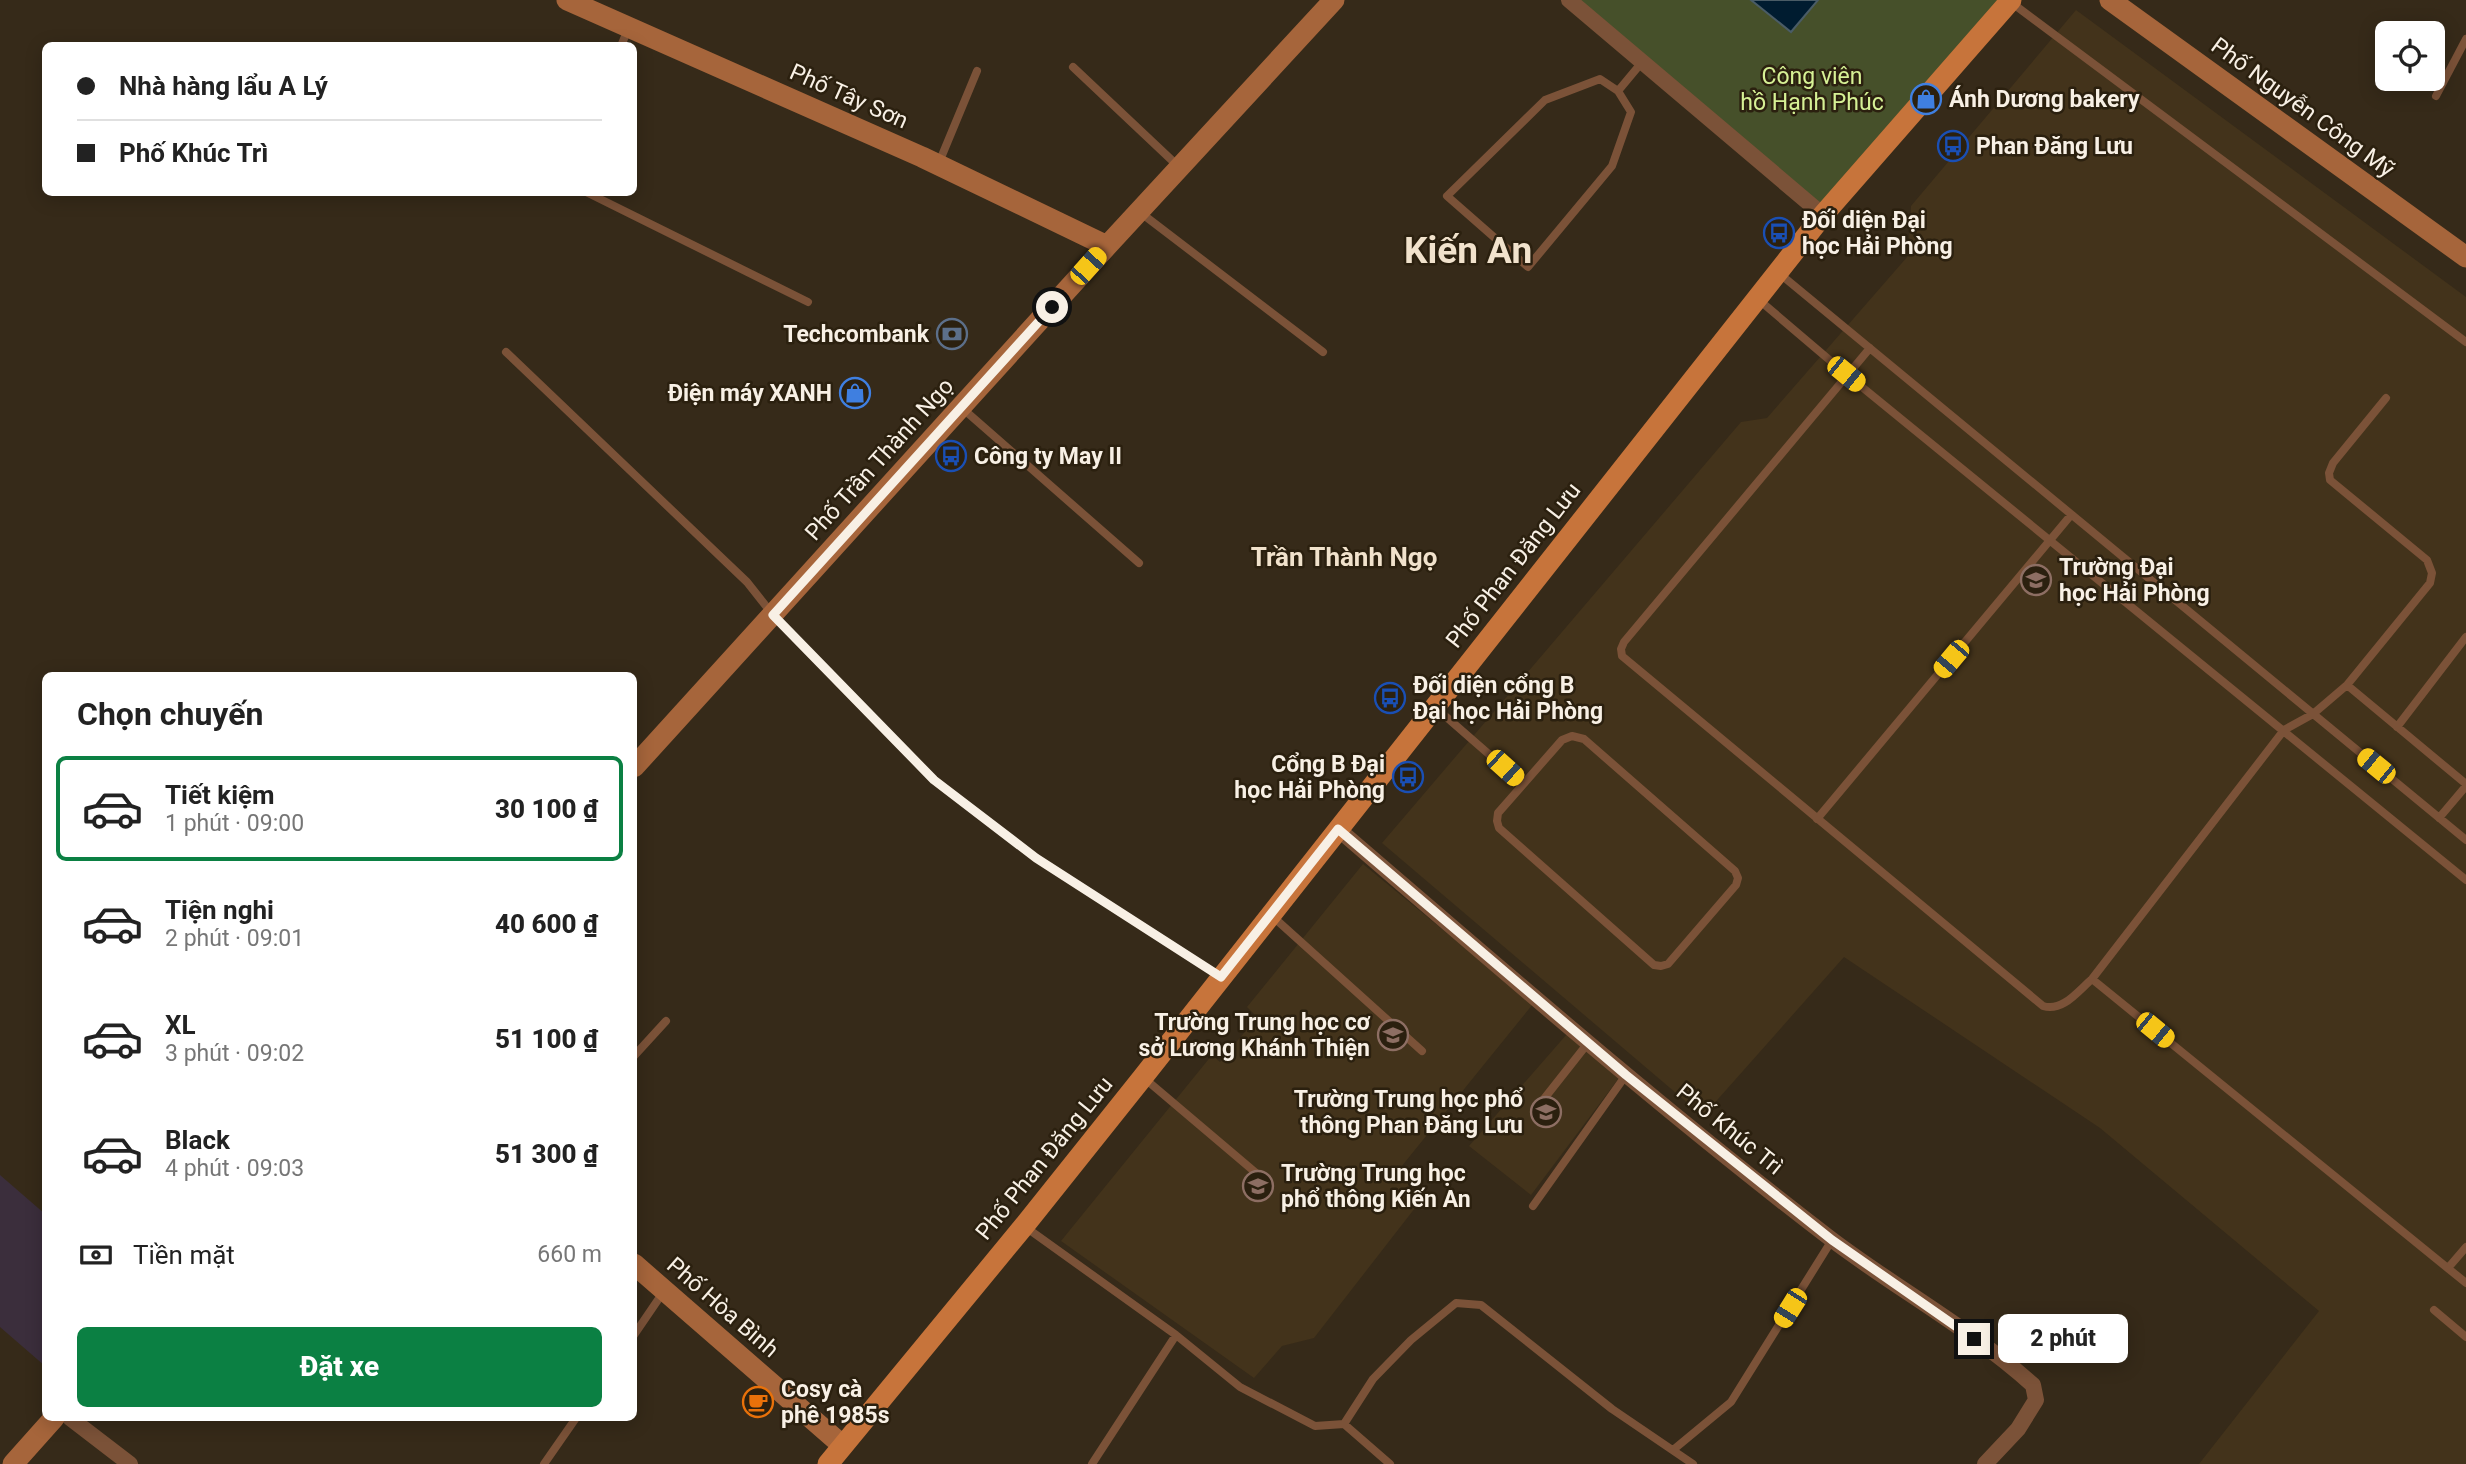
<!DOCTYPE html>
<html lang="vi">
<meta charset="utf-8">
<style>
body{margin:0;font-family:Roboto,sans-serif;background:#f2f2f2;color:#222;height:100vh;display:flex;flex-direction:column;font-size:26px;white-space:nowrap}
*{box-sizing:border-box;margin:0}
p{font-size:23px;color:#767676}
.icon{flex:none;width:38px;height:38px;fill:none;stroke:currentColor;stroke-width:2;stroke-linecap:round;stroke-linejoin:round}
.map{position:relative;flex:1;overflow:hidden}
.details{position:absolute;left:42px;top:672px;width:595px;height:749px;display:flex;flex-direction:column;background:#fff;border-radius:10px;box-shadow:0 4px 18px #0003}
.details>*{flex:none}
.banner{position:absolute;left:42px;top:42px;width:595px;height:154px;border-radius:10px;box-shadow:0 4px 18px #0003;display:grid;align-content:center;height:154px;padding:0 35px;background:#fff}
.tools{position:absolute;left:2375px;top:21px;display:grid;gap:14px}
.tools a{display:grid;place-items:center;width:70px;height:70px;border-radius:10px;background:#fff;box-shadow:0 4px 18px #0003;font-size:35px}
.end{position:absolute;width:32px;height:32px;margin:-16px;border:9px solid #f8f0e5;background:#111;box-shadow:0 0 0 4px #111}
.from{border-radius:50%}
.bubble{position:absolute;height:49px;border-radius:10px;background:#fff;box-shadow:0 4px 18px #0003;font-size:23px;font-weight:800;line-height:49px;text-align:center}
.car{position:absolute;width:21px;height:42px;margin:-21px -10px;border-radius:9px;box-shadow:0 0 5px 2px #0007;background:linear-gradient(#f5c518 24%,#345 0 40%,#f5c518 0 76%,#345 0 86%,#f5c518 0)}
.banner b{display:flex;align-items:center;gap:24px;height:66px;font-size:26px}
.banner b+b{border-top:2px solid #e0e0e0}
.banner i{width:18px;height:18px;background:#222}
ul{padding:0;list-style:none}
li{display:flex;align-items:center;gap:21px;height:105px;margin:0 14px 10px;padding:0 21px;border:4px solid transparent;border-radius:10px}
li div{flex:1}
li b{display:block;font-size:26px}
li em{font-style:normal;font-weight:800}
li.active{border-color:#0b8043}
li>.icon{width:63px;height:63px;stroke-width:1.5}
h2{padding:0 35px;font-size:32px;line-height:84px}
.pay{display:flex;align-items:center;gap:18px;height:77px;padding:0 35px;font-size:26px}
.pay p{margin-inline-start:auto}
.primary-button{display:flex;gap:14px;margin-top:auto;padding:14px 35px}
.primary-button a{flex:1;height:80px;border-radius:10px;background:#0b8043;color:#fff;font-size:28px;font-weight:800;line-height:80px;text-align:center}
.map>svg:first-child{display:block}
.built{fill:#43331b}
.medical{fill:#3b2e3c}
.green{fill:#46502a}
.water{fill:#001c30;stroke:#4a5c66;stroke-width:2}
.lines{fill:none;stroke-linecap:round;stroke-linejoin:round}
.lane{stroke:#7b5238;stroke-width:8}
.street{stroke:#7b5238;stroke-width:16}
.secondary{stroke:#a6653b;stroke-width:21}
.primary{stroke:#c7743b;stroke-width:21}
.route{stroke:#f8f0e5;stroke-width:9}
.labels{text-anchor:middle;stroke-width:5;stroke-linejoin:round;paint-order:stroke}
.park-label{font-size:23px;fill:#d6f195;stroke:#2b200f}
.street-label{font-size:23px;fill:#f8f0e5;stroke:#2b200f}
.poi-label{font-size:23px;font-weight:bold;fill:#f8f0e5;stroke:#2b200f;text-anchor:start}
.quarter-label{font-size:26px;font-weight:bold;fill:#f1e2cc;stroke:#2b200f}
.town-label{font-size:37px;font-weight:bold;fill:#f1e2cc;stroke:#2b200f}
</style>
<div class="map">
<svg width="2466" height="1464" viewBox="0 0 2466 1464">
<rect width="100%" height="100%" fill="#362a19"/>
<path class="built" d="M2076,10L2466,297V1464H2199L2319,1311L2100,1128L1844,957L1703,1116L1382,843L1741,422L1767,418L1908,256L1911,206Z
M1363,864L1533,1004L1397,1172L1422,1199L1314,1338L1282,1346L1254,1378L1061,1241L1212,1055L1220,1062L1257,1017L1247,1007Z
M1567,1034L1619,1078L1531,1195L1469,1146Z"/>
<path class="medical" d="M0,1175L45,1214V1366L0,1327Z"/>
<path class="green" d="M1568,0H2007L1823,215Z"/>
<path class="water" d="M1751,0H1818L1791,32Z"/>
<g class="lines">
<path class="lane" d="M2012,3L2466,342
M621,46L628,29
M1073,67L1179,167
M1600,79L1618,91L1631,112L1612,166L1528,267L1447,196L1545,100Z
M1618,91L1643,61
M2436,96L2466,39
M938,165L977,71
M586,192L808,302
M1141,213L1323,352
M1780,274L2466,840
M1759,300L1846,374L2466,880
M1870,348L1624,642L1621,649L1622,656L2043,1006C2063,1012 2078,991 2092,979L2284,730L2313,714L2347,685L2430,583L2432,573L2427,560L2330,480L2329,473L2333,463L2386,398
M506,352L747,582L773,615L934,780L1036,858L1221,977
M962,408L1139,563
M2347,685L2466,784
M1436,708L1523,784
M2397,727L2466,637
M1572,736L1584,739L1735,871L1738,878L1736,885L1668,964L1661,966L1654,965L1499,828L1497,821L1498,813L1562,740Z
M2439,818L2466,786
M1817,819L2071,515
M1271,915L1422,1051
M2092,979L2466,1283
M634,1056L666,1021
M1144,1078L1262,1178
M1536,1109L1588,1043
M1533,1206L1626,1075
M1024,1226L1176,1335
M2448,1268L2466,1247
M2434,1310L2466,1337
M634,1335L664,1291
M1344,1424L1390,1464
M1673,1450L1731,1402L1832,1240
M544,1464L576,1418
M1092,1464L1176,1335L1240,1387L1315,1426L1344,1424L1373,1379L1411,1340L1456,1303L1481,1305L1612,1409L1693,1464"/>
<path class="street" d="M1569,0L1823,215
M1338,829C1500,968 1661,1109 1831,1239C1897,1289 1971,1329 2033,1385L2036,1400L2018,1429L1985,1464
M70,1418L130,1464"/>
<path class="secondary" d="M567,0L922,157L1107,246
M2110,0L2466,257
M634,767L1107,246L1334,0
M634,1264L842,1445
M13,1464L54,1418"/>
<path class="primary" d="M828,1464L1024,1226L1143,1077L1823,215L2011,0"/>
</g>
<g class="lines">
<path class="route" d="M1052,307L773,615L934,780L1036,858L1221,977L1338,829L1626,1075L1832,1240L1974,1339"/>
</g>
<defs>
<g id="shop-ring" transform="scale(1.575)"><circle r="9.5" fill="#2b200f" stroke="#3f7fe0" stroke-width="1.5"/><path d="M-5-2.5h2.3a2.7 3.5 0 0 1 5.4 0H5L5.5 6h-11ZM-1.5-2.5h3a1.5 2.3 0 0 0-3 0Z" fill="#3f7fe0"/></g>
<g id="bus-ring" transform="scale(1.575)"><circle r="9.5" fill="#2b200f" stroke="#1a4fb4" stroke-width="1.5"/><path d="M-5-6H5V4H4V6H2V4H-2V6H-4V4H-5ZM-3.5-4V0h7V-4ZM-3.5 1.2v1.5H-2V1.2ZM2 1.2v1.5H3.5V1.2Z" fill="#1a4fb4"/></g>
<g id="bank-ring" transform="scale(1.575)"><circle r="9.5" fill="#2b200f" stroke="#5c6f8a" stroke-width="1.5"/><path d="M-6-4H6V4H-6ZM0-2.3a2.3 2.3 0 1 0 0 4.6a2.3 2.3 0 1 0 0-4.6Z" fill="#5c6f8a"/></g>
<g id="university-ring" transform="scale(1.575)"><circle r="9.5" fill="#2b200f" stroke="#8d6e63" stroke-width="1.5"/><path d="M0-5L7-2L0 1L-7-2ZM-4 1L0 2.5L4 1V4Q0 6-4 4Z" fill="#8d6e63"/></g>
<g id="school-ring" transform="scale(1.575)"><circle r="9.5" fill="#2b200f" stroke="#8d6e63" stroke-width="1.5"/><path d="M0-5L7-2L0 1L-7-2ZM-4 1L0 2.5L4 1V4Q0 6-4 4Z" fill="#8d6e63"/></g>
<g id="cafe-ring" transform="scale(1.575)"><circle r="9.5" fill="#2b200f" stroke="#e8710a" stroke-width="1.5"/><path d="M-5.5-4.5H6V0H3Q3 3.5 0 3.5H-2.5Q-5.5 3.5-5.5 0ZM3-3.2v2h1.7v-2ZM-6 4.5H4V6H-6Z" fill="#e8710a"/></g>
</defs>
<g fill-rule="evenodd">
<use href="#shop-ring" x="1926" y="99"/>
<use href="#bus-ring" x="1953" y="146"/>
<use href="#bus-ring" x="1779" y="233"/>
<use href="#bank-ring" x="952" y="334"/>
<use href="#shop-ring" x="855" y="393"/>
<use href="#bus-ring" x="951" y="456"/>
<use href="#university-ring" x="2036" y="580"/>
<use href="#bus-ring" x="1390" y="698"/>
<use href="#bus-ring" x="1408" y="777"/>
<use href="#school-ring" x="1393" y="1035"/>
<use href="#school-ring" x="1546" y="1112"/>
<use href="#school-ring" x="1258" y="1186"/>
<use href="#cafe-ring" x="758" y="1402"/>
</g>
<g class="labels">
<g class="park-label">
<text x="1812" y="84">Công viên<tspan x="1812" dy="26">hồ Hạnh Phúc</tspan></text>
</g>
<g class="street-label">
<text transform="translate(849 96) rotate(24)" y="8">Phố Tây Sơn</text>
<text transform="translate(2303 107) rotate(36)" y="8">Phố Nguyễn Công Mỹ</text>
<text transform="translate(879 459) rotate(-48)" y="8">Phố Trần Thành Ngọ</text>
<text transform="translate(1513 565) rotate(-52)" y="8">Phố Phan Đăng Lưu</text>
<text transform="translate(1730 1129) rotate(39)" y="8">Phố Khúc Trì</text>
<text transform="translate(1044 1158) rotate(-51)" y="8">Phố Phan Đăng Lưu</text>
<text transform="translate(723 1307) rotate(41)" y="8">Phố Hòa Bình</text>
</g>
<g class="poi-label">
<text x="1949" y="107">Ánh Dương bakery</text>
<text x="1976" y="154">Phan Đăng Lưu</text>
<text x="1802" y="228">Đối diện Đại<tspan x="1802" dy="26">học Hải Phòng</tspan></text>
<text x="929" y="342" text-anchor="end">Techcombank</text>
<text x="832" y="401" text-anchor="end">Điện máy XANH</text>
<text x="974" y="464">Công ty May II</text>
<text x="2059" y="575">Trường Đại<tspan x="2059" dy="26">học Hải Phòng</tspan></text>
<text x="1413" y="693">Đối diện cổng B<tspan x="1413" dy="26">Đại học Hải Phòng</tspan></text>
<text x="1385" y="772" text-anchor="end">Cổng B Đại<tspan x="1385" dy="26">học Hải Phòng</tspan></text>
<text x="1370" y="1030" text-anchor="end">Trường Trung học cơ<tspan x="1370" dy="26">sở Lương Khánh Thiện</tspan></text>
<text x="1523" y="1107" text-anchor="end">Trường Trung học phổ<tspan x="1523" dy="26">thông Phan Đăng Lưu</tspan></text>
<text x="1281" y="1181">Trường Trung học<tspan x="1281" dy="26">phổ thông Kiến An</tspan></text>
<text x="781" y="1397">Cosy cà<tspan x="781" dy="26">phê 1985s</tspan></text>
</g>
<g class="quarter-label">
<text x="1344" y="566">Trần Thành Ngọ</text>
</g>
<g class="town-label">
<text x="1468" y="263">Kiến An</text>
</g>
</g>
</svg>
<div class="tools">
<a><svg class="icon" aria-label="locate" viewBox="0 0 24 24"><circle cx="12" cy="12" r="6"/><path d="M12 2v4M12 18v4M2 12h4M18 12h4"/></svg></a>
</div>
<i class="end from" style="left:1052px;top:307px"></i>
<i class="end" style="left:1974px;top:1339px"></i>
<div class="bubble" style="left:1998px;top:1314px;width:130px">2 phút</div>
<i class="car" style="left:1088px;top:266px;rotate:42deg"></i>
<i class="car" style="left:1846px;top:374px;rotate:129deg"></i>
<i class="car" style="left:1951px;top:659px;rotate:220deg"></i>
<i class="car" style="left:2376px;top:766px;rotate:309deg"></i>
<i class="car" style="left:1505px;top:768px;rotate:132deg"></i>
<i class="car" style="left:2155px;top:1030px;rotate:129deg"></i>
<i class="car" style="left:1790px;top:1308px;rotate:212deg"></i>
<div class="banner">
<b><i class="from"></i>Nhà hàng lẩu A Lý</b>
<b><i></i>Phố Khúc Trì</b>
</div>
<section class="details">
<h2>Chọn chuyến</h2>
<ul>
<li class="active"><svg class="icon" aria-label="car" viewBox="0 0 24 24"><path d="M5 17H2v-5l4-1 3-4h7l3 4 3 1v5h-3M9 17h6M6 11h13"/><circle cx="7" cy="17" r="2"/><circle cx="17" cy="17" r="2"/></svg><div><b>Tiết kiệm</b><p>1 phút · 09:00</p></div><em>30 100 ₫</em></li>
<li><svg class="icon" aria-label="car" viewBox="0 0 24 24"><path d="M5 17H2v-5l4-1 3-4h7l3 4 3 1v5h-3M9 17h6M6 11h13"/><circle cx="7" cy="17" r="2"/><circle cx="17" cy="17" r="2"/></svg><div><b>Tiện nghi</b><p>2 phút · 09:01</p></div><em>40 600 ₫</em></li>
<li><svg class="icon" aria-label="car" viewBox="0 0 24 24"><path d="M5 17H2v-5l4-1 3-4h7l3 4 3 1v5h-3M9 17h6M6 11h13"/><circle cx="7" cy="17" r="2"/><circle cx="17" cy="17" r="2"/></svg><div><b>XL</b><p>3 phút · 09:02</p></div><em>51 100 ₫</em></li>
<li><svg class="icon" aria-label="car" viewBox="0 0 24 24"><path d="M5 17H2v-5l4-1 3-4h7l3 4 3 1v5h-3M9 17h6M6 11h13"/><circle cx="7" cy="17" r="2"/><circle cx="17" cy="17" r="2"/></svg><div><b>Black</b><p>4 phút · 09:03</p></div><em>51 300 ₫</em></li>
</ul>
<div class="pay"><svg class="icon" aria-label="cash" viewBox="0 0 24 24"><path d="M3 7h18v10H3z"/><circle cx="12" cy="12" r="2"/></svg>Tiền mặt<p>660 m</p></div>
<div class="primary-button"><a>Đặt xe</a></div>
</section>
</div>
